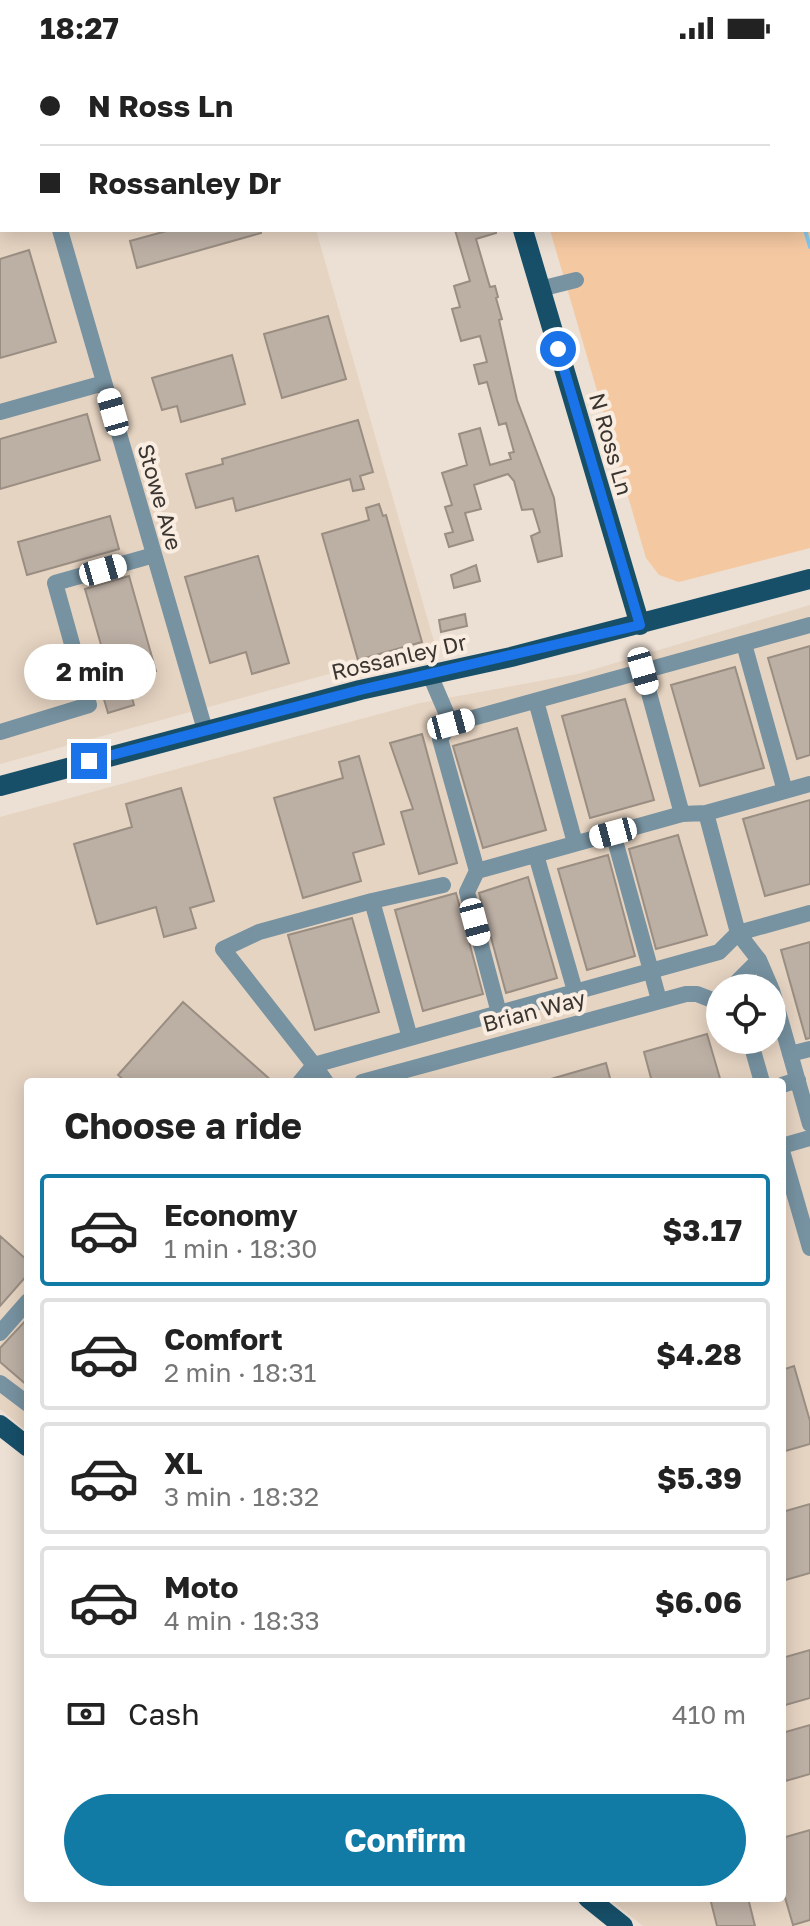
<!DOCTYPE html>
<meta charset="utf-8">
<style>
body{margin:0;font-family:"Golos Text",sans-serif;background:#f2f2f2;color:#222;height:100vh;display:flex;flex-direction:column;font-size:30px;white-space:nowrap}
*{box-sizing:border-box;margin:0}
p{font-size:26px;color:#767676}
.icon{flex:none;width:44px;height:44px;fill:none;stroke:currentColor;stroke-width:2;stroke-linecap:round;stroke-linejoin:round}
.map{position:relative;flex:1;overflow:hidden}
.panel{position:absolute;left:24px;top:1022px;width:762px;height:824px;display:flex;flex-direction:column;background:#fff;border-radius:8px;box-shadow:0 4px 20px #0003}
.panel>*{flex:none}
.top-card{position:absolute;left:0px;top:0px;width:810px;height:176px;box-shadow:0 4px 20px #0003;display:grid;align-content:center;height:176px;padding:0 40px;background:#fff}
.tools{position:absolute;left:706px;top:918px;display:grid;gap:16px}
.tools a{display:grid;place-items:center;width:80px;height:80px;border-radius:50%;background:#fff;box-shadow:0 4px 20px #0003;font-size:40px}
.end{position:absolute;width:36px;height:36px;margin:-18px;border:10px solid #1a73e8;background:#fff;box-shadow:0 0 0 4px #fff}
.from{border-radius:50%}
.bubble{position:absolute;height:56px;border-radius:28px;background:#fff;box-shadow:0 4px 20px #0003;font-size:26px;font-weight:700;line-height:56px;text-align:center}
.car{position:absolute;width:24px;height:48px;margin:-24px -12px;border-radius:10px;box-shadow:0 0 6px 2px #0007;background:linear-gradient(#fff 24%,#345 0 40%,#fff 0 76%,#345 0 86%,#fff 0)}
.top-card b{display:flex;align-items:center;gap:28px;height:76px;font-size:30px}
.top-card b+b{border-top:2px solid #e0e0e0}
.top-card i{width:20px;height:20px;background:#222}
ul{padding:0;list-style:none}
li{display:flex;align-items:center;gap:24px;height:112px;margin:0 16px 12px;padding:0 24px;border:4px solid #e0e0e0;border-radius:8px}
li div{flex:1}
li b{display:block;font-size:30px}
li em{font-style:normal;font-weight:700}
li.on{border-color:#117aa5}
li>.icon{width:72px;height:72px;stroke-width:1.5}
h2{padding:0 40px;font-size:36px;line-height:96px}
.pay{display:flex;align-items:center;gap:20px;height:88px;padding:0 40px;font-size:30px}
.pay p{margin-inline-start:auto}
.button{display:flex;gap:16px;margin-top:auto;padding:16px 40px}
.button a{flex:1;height:92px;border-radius:48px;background:#117aa5;color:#fff;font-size:32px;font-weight:700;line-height:92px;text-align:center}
.status{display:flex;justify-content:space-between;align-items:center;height:56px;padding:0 40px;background:#fff;direction:ltr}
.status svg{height:22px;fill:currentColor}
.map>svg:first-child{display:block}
.built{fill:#e6d4c2;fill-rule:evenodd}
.green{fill:#f4c9a2}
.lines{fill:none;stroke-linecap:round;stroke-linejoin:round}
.stream{stroke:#84c7ea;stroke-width:4}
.building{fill:#bcafa4;stroke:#9a8e83;stroke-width:2}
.minor{stroke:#7792a1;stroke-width:16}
.major{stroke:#174f69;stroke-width:20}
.route{stroke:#1a73e8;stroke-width:10}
.labels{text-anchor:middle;stroke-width:8;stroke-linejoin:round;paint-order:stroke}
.street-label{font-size:22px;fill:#3a3530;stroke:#f9ece0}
</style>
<div class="status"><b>18:27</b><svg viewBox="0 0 49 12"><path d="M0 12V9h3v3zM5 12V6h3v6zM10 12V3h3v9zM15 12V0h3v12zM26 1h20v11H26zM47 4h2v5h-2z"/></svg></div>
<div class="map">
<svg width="810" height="1870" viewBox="0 0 810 1870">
<rect width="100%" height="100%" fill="#ecdfd3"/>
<path class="built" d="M0,0H266L2,2V174H316L435,589L0,708Z
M810,549V1870H643L608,1842H782V1026H28V1376L0,1353V761L420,647L578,618ZM720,932H772V984H720Z"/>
<path class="green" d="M628,0H810V492L679,526L659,519L646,502L550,174H808V2H621Z"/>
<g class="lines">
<path class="stream" d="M768,0V2
M805,174L810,191"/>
</g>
<path class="building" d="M170,174H261V177L137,212L130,185Z
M455,174H496V177L476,183L490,231L495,230L498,241L496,242L502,263L499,264L517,344L554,442L562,500L538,506L531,480L540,476L533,453L522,454L514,425L508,418L474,429L481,453L465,457L473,484L449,491L445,478L453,476L445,451L452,449L442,417L467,409L459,378L480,372L490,409L511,403L509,397L514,396L506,367L499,369L487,326L479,328L474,309L487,306L480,280L461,285L452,253L460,251L454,230L470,225Z
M29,194L56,286L0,302V203Z
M328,260L346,323L282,342L264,278Z
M232,299L245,348L181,366L177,350L162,354L152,322Z
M87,358L100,404L0,433V383Z
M358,364L373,416L360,420L364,433L353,435L350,423L236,455L233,442L196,452L186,418L223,408L222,403Z
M379,448L383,460L386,459L422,586L358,604L322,478L369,464L366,452Z
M110,460L119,493L27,519L18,486Z
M258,500L289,607L252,618L246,596L210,607L185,521Z
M476,509L480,525L454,532L451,519Z
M129,520L156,615L143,619L146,630L138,632L140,640L132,642L134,649L108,657L103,640L109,638L106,629L112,627L85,533Z
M465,558L467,570L441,576L439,564Z
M810,590V699L797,703L768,602Z
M735,611L764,712L700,730L671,629Z
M625,643L654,744L590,762L562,660Z
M517,672L546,774L483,792L453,690Z
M422,678L457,807L419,818L401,756L413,753L390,687Z
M359,700L384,788L353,797L361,825L303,842L274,742L343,722L339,706Z
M181,732L214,845L190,852L196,872L164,881L156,851L97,868L74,788L132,771L126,748Z
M810,744V828L765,840L743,763Z
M678,779L707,879L656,893L629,793Z
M608,799L635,900L587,914L558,813Z
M528,821L557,922L506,937L479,837Z
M456,837L483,938L423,955L395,854Z
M352,862L379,956L315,974L288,879Z
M810,886V982L806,983L781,894Z
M183,946L273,1026H126L118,1019Z
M707,978L721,1026H652L644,996Z
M606,1007L611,1026H552L551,1023Z
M0,1180L28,1205V1218L0,1250Z
M28,1262V1330L0,1306V1292Z
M794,1310L810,1365V1388L782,1396V1314Z
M810,1448V1517L782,1525V1456Z
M810,1594V1642L782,1650V1602Z
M810,1669V1718L782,1726V1677Z
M810,1774V1864L793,1869L782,1831V1782Z
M710,1842H748L755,1870H717Z"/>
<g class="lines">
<path class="minor" d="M10,0L11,2
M586,2L593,0
M60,174L205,674
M540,233L576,224
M0,356L104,327
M744,588L785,735
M643,615L682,758
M430,619L451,668L810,569
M536,645L575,787
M451,668L440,683L477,815L682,758L706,757
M0,676L89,649L55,527L154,499
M810,728L706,757L738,877L810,857
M613,777L659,944
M536,799L575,935
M477,815L467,836L499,957L719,896L738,877L759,904L771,932
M372,845L443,829
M731,932L759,904
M772,934L810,1068
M410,982L372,845L259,876L223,893L314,1009L499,957
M750,984L762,1026
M790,998L810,993
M300,1026L314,1009L326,1026
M362,1026L686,938H697L720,947
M782,1029L798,1024
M782,1090L810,1082
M782,1095L810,1192
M0,1277L28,1245
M0,1327L28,1348"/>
<path class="major" d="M472,0V2
M523,174L640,569
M0,730L360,634L511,601L810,523
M0,1369L28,1391
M588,1842L623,1870"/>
</g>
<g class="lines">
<path class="route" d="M89,705L360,634L640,569L558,293"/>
</g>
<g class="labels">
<g class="street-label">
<text transform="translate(611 388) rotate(74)" y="8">N Ross Ln</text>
<text transform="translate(160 441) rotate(74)" y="8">Stowe Ave</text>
<text transform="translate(399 601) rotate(-13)" y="8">Rossanley Dr</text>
<text transform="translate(534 955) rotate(-15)" y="8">Brian Way</text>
</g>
</g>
</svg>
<div class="tools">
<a><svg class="icon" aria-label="locate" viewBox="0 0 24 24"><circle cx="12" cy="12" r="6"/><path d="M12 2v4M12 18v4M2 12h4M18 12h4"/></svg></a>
</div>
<i class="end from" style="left:558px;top:293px"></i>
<i class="end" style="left:89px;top:705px"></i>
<div class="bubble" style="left:24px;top:588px;width:132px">2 min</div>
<i class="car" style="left:113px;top:356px;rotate:344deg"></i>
<i class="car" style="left:103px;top:514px;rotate:74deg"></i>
<i class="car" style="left:643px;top:615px;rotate:164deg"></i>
<i class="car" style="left:451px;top:668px;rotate:75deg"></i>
<i class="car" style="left:613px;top:777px;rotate:255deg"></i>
<i class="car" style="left:475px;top:866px;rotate:165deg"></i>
<div class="top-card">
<b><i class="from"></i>N Ross Ln</b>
<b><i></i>Rossanley Dr</b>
</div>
<section class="panel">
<h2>Choose a ride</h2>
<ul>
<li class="on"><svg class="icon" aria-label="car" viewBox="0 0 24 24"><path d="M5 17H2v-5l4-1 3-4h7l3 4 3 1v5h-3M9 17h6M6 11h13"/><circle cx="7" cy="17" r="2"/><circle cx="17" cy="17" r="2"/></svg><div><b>Economy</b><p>1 min · 18:30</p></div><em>$3.17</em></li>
<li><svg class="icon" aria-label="car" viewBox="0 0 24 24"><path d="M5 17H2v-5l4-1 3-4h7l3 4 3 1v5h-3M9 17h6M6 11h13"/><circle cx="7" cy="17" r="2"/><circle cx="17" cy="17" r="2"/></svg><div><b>Comfort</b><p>2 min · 18:31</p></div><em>$4.28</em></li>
<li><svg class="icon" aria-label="car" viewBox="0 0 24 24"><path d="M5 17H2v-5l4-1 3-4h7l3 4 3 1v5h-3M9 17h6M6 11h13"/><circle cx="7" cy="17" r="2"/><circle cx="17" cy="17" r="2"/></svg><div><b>XL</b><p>3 min · 18:32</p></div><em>$5.39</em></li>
<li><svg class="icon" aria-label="car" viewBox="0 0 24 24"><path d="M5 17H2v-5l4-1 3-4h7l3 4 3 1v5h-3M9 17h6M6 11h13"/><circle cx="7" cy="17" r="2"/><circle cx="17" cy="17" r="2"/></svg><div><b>Moto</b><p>4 min · 18:33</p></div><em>$6.06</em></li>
</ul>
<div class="pay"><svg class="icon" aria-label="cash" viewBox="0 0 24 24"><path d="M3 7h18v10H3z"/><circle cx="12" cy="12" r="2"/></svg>Cash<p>410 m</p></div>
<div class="button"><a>Confirm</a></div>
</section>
</div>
